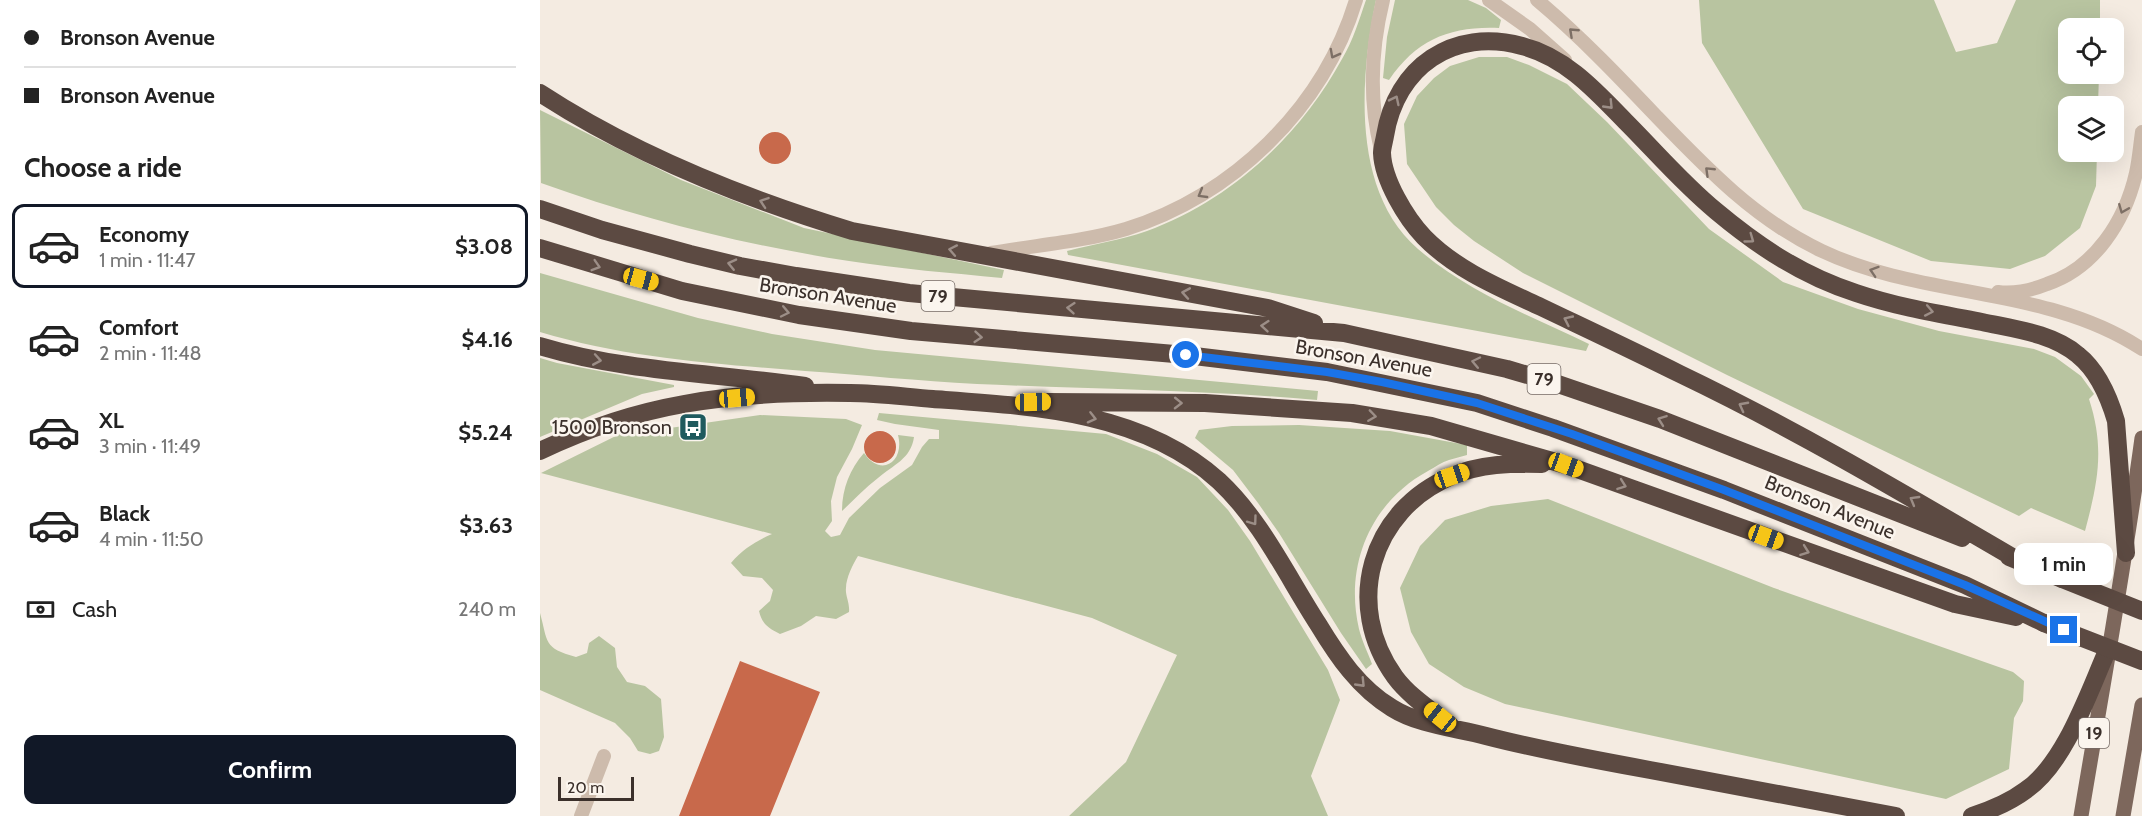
<!DOCTYPE html>
<meta charset="utf-8">
<style>
body{margin:0;font-family:Cabin,sans-serif;background:#f2f2f2;color:#222;height:100vh;display:flex;flex-direction:column;font-size:22px;white-space:nowrap}
*{box-sizing:border-box;margin:0}
p{font-size:20px;color:#767676}
.icon{flex:none;width:33px;height:33px;fill:none;stroke:currentColor;stroke-width:2;stroke-linecap:round;stroke-linejoin:round}
.map{position:relative;flex:1;overflow:hidden}
.drawer{display:flex;flex-direction:column;background:#fff;width:540px}
.drawer>*{flex:none}
.guide{display:grid;align-content:center;height:132px;padding:0 24px;background:#fff}
.fabs{position:absolute;left:1518px;top:18px;display:grid;gap:12px}
.fabs a{display:grid;place-items:center;width:66px;height:66px;border-radius:12px;background:#fff;box-shadow:0 6px 24px #0002;font-size:30px}
.scale{position:absolute;left:18px;bottom:15px;width:76px;box-sizing:border-box;padding-left:6px;border:3px solid #3b302b;border-top:0;font-size:16px;line-height:21px;white-space:nowrap;color:#3b302b;-webkit-text-stroke:4px #fbf5ee;paint-order:stroke}
.end{position:absolute;width:27px;height:27px;margin:-14px;border:8px solid #1a73e8;background:#fff;box-shadow:0 0 0 3px #fff}
.from{border-radius:50%}
.bubble{position:absolute;height:42px;border-radius:12px;background:#fff;box-shadow:0 6px 24px #0002;font-size:20px;font-weight:700;line-height:42px;text-align:center}
.car{position:absolute;width:18px;height:36px;margin:-18px -9px;border-radius:8px;box-shadow:0 0 4px 2px #0007;background:linear-gradient(#f5c518 24%,#345 0 40%,#f5c518 0 76%,#345 0 86%,#f5c518 0)}
.guide b{display:flex;align-items:center;gap:21px;height:57px;font-size:22px}
.guide b+b{border-top:2px solid #e0e0e0}
.guide i{width:15px;height:15px;background:#222}
ul{padding:0;list-style:none}
li{display:flex;align-items:center;gap:18px;height:84px;margin:0 12px 9px;padding:0 12px;border:3px solid transparent;border-radius:12px}
li div{flex:1}
li b{display:block;font-size:22px}
li em{font-style:normal;font-weight:700}
li.current{border-color:#111827}
li>.icon{width:54px;height:54px;stroke-width:1.5}
h2{padding:0 24px;font-size:27px;line-height:72px}
.pay{display:flex;align-items:center;gap:15px;height:66px;padding:0 24px;font-size:22px}
.pay p{margin-inline-start:auto}
.action{display:flex;gap:12px;margin-top:auto;padding:12px 24px}
.action a{flex:1;height:69px;border-radius:12px;background:#111827;color:#fff;font-size:24px;font-weight:700;line-height:69px;text-align:center}
main{display:flex;flex:1;min-height:0}
.map>svg:first-child{display:block}
.green{fill:#b8c4a0}
.building{fill:#c8694b}
.lines{fill:none;stroke-linecap:round;stroke-linejoin:round}
.lane{stroke:#cdbbac;stroke-width:14}
.primary{stroke:#7d675c;stroke-width:15}
.highway{stroke:#5c4a42;stroke-width:18}
.highway-bridge{stroke:#5c4a42;stroke-width:18}
.oneway{stroke:#7d6f65}
.oneway2{stroke:#9c8e87}
.route{stroke:#1a73e8;stroke-width:8}
.labels{text-anchor:middle;stroke-width:5;stroke-linejoin:round;paint-order:stroke}
.shield{fill:#fbf5ee;stroke:#756b66;stroke-width:1.5}
.shield-label{font-size:18px;font-weight:bold;fill:#3b302b}
.street-label{font-size:20px;fill:#3b302b;stroke:#fbf5ee}
.poi-label{font-size:20px;fill:#3b302b;stroke:#fbf5ee;text-anchor:end}
</style>
<main>
<section class="drawer">
<div class="guide">
<b><i class="from"></i>Bronson Avenue</b>
<b><i></i>Bronson Avenue</b>
</div>
<h2>Choose a ride</h2>
<ul>
<li class="current"><svg class="icon" aria-label="car" viewBox="0 0 24 24"><path d="M5 17H2v-5l4-1 3-4h7l3 4 3 1v5h-3M9 17h6M6 11h13"/><circle cx="7" cy="17" r="2"/><circle cx="17" cy="17" r="2"/></svg><div><b>Economy</b><p>1 min · 11:47</p></div><em>$3.08</em></li>
<li><svg class="icon" aria-label="car" viewBox="0 0 24 24"><path d="M5 17H2v-5l4-1 3-4h7l3 4 3 1v5h-3M9 17h6M6 11h13"/><circle cx="7" cy="17" r="2"/><circle cx="17" cy="17" r="2"/></svg><div><b>Comfort</b><p>2 min · 11:48</p></div><em>$4.16</em></li>
<li><svg class="icon" aria-label="car" viewBox="0 0 24 24"><path d="M5 17H2v-5l4-1 3-4h7l3 4 3 1v5h-3M9 17h6M6 11h13"/><circle cx="7" cy="17" r="2"/><circle cx="17" cy="17" r="2"/></svg><div><b>XL</b><p>3 min · 11:49</p></div><em>$5.24</em></li>
<li><svg class="icon" aria-label="car" viewBox="0 0 24 24"><path d="M5 17H2v-5l4-1 3-4h7l3 4 3 1v5h-3M9 17h6M6 11h13"/><circle cx="7" cy="17" r="2"/><circle cx="17" cy="17" r="2"/></svg><div><b>Black</b><p>4 min · 11:50</p></div><em>$3.63</em></li>
</ul>
<div class="pay"><svg class="icon" aria-label="cash" viewBox="0 0 24 24"><path d="M3 7h18v10H3z"/><circle cx="12" cy="12" r="2"/></svg>Cash<p>240 m</p></div>
<div class="action"><a>Confirm</a></div>
</section>
<div class="map">
<svg width="1602" height="816" viewBox="0 0 1602 816">
<rect width="100%" height="100%" fill="#f4ebe1"/>
<path class="green" d="M826,0H836C820,78 811,191 878,249C928,292 990,316 1049,344L1046,351L528,255L527,251C554,244 581,240 607,231C690,201 760,136 802,59C813,41 819,20 826,0Z
M855,0H928L946,8L961,20L959,28C911,26 877,39 849,80L843,78L847,37Z
M1159,0H1394L1416,52L1457,43L1476,0H1560V28H1528V74H1559L1558,106H1528V152H1557L1556,186L1540,228L1505,256L1470,269L1391,261L1263,209L1162,43Z
M939,57H967L989,65L1027,84L1067,122L1169,229L1243,282L1318,309L1399,331L1494,349L1515,357L1541,376L1554,394L1549,399C1565,448 1558,482 1545,531L1491,508L1479,516L1187,375L983,273L934,241L914,225L896,207L867,164L864,124L877,96L894,78L910,66Z
M0,110L141,180L264,228L464,270L462,278C411,273 360,269 309,261C204,245 101,219 1,183Z
M0,273L158,318L232,334L335,350L778,391L777,400C664,390 550,389 437,384C379,381 322,375 265,371C176,364 86,358 0,332Z
M0,358L17,363L134,385V387L102,394L0,437Z
M339,413L566,434L617,454L657,477L688,510L710,541L788,670L800,700L771,776L788,816H529L586,762L637,655L552,618L318,556C313,564 306,578 306,588C305,595 310,603 309,612L296,619L276,616L261,626L240,634C228,628 222,624 219,611L230,601L233,590L222,578L203,576L191,563C203,549 216,541 232,534L1,473L94,427L102,432L220,415L306,419L322,425L312,449L297,477L291,501L292,521L285,531L291,537L300,535L309,518L340,488L372,465L382,447L389,439H399V430L355,424L337,420Z
M759,425L850,431L927,445V455C921,457 915,458 909,460C902,462 895,467 888,471C831,502 804,565 819,629C822,641 828,653 832,664L826,669L801,633L739,533L718,503L693,470L655,438L659,430L692,426Z
M358,435L374,437C371,459 353,465 338,478C325,488 314,500 302,511C302,489 310,469 324,453C341,478 365,462 358,435Z
M1008,499L1234,588L1473,672L1484,681L1483,701L1474,718L1469,769L1406,799L965,704L924,687L889,664L871,632L860,588L880,546L905,520L951,506Z
M0,613C8,642 3,648 36,657L47,653L49,643L59,636L75,648L77,667L87,682L105,686L121,699L124,737L119,751L110,754L98,751L90,738L75,723L0,690Z"/>
<path class="building" d="M219 148a16 16 0 1 1 32 0a16 16 0 1 1-32 0Z
M324 447a16 16 0 1 1 32 0a16 16 0 1 1-32 0Z
M200,661L280,692L230,816H139Z"/>
<g class="lines">
<path class="lane" d="M949,0L990,29L1025,60
M997,0C1040,36 1079,77 1117,117C1167,169 1216,220 1282,251C1383,299 1507,286 1602,349
M841,150C829,101 831,49 843,0
M451,253C496,245 542,242 586,229C693,195 783,109 816,0
M1458,292C1474,294 1492,290 1507,284C1555,268 1585,221 1596,173C1599,160 1600,146 1602,132
M41,816L64,756"/>
<path class="primary" d="M1541,816C1562,690 1585,564 1602,438
M1583,816L1602,705"/>
<path class="highway" d="M0,93C95,155 203,198 312,231L728,308L774,323
M0,209L62,230L150,254L200,266L256,276L369,293L804,333L967,369L1015,383L1120,419L1422,538
M0,248L142,291L259,315L371,331L646,355L787,372L937,403L1013,428L1184,490L1425,585L1504,623
M0,346C86,372 176,373 265,386
M507,402L665,403L812,413L891,426L1026,465L1415,604L1476,617
M0,451C46,429 93,413 144,404C198,394 255,392 310,393C338,393 366,397 393,399C491,406 602,411 679,481C721,520 747,576 778,624C798,657 819,688 852,708C879,725 916,728 946,736C1000,750 1055,760 1110,770C1192,786 1274,801 1356,816
M1469,557L1522,579
M1479,561C1368,496 1257,430 1140,374C1094,351 1047,329 1001,307C960,288 916,270 884,237C866,218 843,180 842,153C842,148 844,142 845,136C856,67 913,27 982,46C1025,57 1055,90 1085,121C1115,151 1143,184 1176,211C1219,247 1263,276 1316,293C1357,307 1400,314 1442,322C1474,329 1512,333 1538,355C1558,371 1569,397 1576,421L1586,553
M910,725C891,710 869,696 855,677C803,605 830,510 912,476C940,464 971,463 1002,464
M1432,816C1451,810 1470,802 1486,790C1525,763 1548,694 1567,651"/>
<path class="highway-bridge" d="M1522,579L1602,611
M1504,623L1602,661"/>
</g>
<defs><path id="oneway-chevron" d="M-2-3.5L2.5 0L-2 3.5" fill="none" stroke-width="1.6" stroke-linecap="round" stroke-linejoin="round" transform="scale(1.5)"/></defs>
<g class="oneway">
<use href="#oneway-chevron" transform="translate(1033 32) rotate(-137)"/>
<use href="#oneway-chevron" transform="translate(794 54) rotate(118)"/>
<use href="#oneway-chevron" transform="translate(1169 171) rotate(-136)"/>
<use href="#oneway-chevron" transform="translate(662 194) rotate(150)"/>
<use href="#oneway-chevron" transform="translate(1583 209) rotate(112)"/>
<use href="#oneway-chevron" transform="translate(1334 271) rotate(-162)"/>
</g>
<g class="oneway2">
<use href="#oneway-chevron" transform="translate(855 100) rotate(-64)"/>
<use href="#oneway-chevron" transform="translate(1069 105) rotate(46)"/>
<use href="#oneway-chevron" transform="translate(224 202) rotate(-161)"/>
<use href="#oneway-chevron" transform="translate(1210 239) rotate(36)"/>
<use href="#oneway-chevron" transform="translate(413 250) rotate(-169)"/>
<use href="#oneway-chevron" transform="translate(192 264) rotate(-167)"/>
<use href="#oneway-chevron" transform="translate(56 266) rotate(17)"/>
<use href="#oneway-chevron" transform="translate(646 293) rotate(-170)"/>
<use href="#oneway-chevron" transform="translate(531 308) rotate(-175)"/>
<use href="#oneway-chevron" transform="translate(1389 311) rotate(11)"/>
<use href="#oneway-chevron" transform="translate(245 312) rotate(12)"/>
<use href="#oneway-chevron" transform="translate(1028 320) rotate(-155)"/>
<use href="#oneway-chevron" transform="translate(725 326) rotate(-175)"/>
<use href="#oneway-chevron" transform="translate(438 337) rotate(5)"/>
<use href="#oneway-chevron" transform="translate(57 360) rotate(10)"/>
<use href="#oneway-chevron" transform="translate(936 362) rotate(-168)"/>
<use href="#oneway-chevron" transform="translate(638 403) rotate(1)"/>
<use href="#oneway-chevron" transform="translate(1203 406) rotate(-152)"/>
<use href="#oneway-chevron" transform="translate(832 416) rotate(8)"/>
<use href="#oneway-chevron" transform="translate(552 418) rotate(14)"/>
<use href="#oneway-chevron" transform="translate(1122 420) rotate(-160)"/>
<use href="#oneway-chevron" transform="translate(1082 485) rotate(20)"/>
<use href="#oneway-chevron" transform="translate(1374 500) rotate(-150)"/>
<use href="#oneway-chevron" transform="translate(713 521) rotate(54)"/>
<use href="#oneway-chevron" transform="translate(1265 551) rotate(20)"/>
<use href="#oneway-chevron" transform="translate(821 683) rotate(46)"/>
</g>
<g class="lines">
<path class="route" d="M646,355L787,372L842,382L937,403L1032,434L1184,490L1425,585L1524,630"/>
</g>
<defs>
<g id="bus-square" transform="scale(1.5)"><rect x="-9" y="-9" width="18" height="18" rx="4" fill="#1f5a5e" stroke="#fbf5ee"/><path d="M-5-6H5V4H4V6H2V4H-2V6H-4V4H-5ZM-3.5-4V0h7V-4ZM-3.5 1.2v1.5H-2V1.2ZM2 1.2v1.5H3.5V1.2Z" fill="#fff"/></g>
</defs>
<g fill-rule="evenodd">
<use href="#bus-square" x="153" y="427"/>
</g>
<g class="labels">
<g class="shield">
<rect x="381.5" y="281" width="33" height="30" rx="4.5"/>
<rect x="987.5" y="364" width="33" height="30" rx="4.5"/>
<rect x="1539" y="718" width="30" height="30" rx="4.5"/>
</g>
<g class="shield-label">
<text x="398" y="302">79</text>
<text x="1004" y="385">79</text>
<text x="1554" y="739">19</text>
</g>
<g class="street-label">
<text transform="translate(288 295) rotate(9)" y="7">Bronson Avenue</text>
<text transform="translate(824 358) rotate(10)" y="7">Bronson Avenue</text>
<text transform="translate(1290 507) rotate(22)" y="7">Bronson Avenue</text>
</g>
<g class="poi-label">
<text x="132" y="434">1500 Bronson</text>
</g>
</g>
</svg>
<div class="fabs">
<a><svg class="icon" aria-label="locate" viewBox="0 0 24 24"><circle cx="12" cy="12" r="6"/><path d="M12 2v4M12 18v4M2 12h4M18 12h4"/></svg></a>
<a><svg class="icon" aria-label="layers" viewBox="0 0 24 24"><path d="M12 4l9 5-9 5-9-5zM3 14l9 5 9-5"/></svg></a>
</div>
<div class="scale">20 m</div>
<i class="end from" style="left:646px;top:355px"></i>
<i class="end" style="left:1524px;top:630px"></i>
<div class="bubble" style="left:1474px;top:543px;width:99px">1 min</div>
<i class="car" style="left:101px;top:279px;rotate:105deg"></i>
<i class="car" style="left:197px;top:398px;rotate:85deg"></i>
<i class="car" style="left:493px;top:402px;rotate:89deg"></i>
<i class="car" style="left:1026px;top:465px;rotate:110deg"></i>
<i class="car" style="left:912px;top:476px;rotate:71deg"></i>
<i class="car" style="left:1226px;top:537px;rotate:110deg"></i>
<i class="car" style="left:900px;top:717px;rotate:309deg"></i>
</div>
</main>
